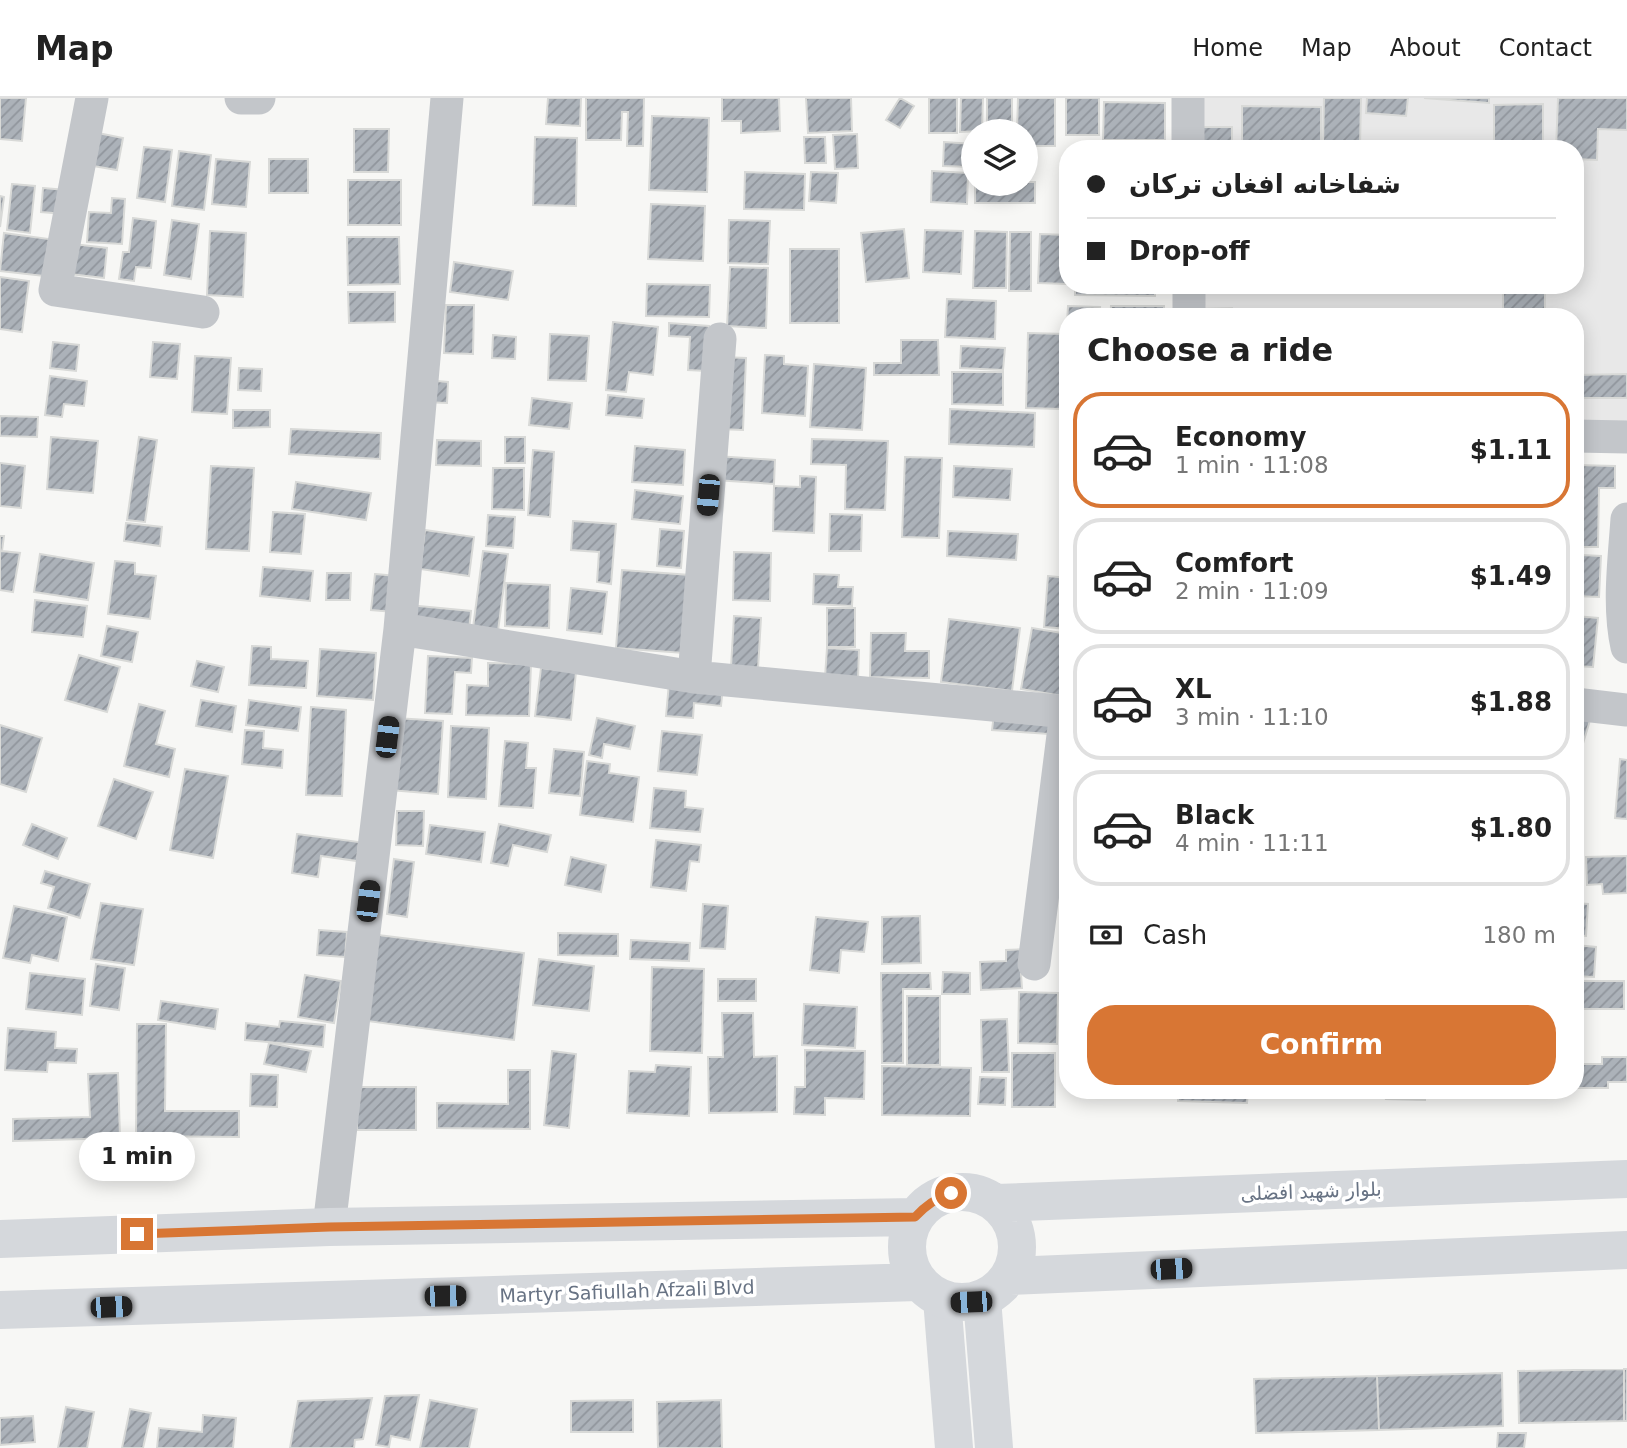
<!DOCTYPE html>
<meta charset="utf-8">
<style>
body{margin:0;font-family:"DejaVu Sans","Noto Naskh Arabic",sans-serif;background:#f6f6f6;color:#222;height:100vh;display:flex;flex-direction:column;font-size:26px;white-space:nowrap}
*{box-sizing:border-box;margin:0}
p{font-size:23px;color:#767676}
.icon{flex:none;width:38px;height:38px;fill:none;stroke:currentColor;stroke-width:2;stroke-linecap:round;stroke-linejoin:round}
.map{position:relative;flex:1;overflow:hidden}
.panel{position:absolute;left:1059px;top:210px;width:525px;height:791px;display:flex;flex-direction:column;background:#fff;border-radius:28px;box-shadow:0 4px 18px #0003}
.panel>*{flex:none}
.hud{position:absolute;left:1059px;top:42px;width:525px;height:154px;border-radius:28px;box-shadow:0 4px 18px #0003;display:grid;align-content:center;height:154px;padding:0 28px;background:#fff}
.fabs{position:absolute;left:961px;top:21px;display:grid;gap:14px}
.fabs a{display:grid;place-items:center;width:77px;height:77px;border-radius:50%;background:#fff;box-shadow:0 4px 18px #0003;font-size:35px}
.end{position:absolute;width:32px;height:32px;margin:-16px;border:9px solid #d87634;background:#fff;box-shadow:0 0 0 4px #fff}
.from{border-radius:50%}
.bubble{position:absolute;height:49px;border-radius:24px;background:#fff;box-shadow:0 4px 18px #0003;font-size:23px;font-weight:600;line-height:49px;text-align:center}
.car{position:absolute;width:21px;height:42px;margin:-21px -10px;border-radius:9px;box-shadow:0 0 5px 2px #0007;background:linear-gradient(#222 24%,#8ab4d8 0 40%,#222 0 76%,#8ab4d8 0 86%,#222 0)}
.hud b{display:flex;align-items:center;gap:24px;height:66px;font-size:26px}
.hud b+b{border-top:2px solid #e0e0e0}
.hud i{width:18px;height:18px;background:#222}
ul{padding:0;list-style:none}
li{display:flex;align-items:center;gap:21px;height:116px;margin:0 14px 10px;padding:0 14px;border:4px solid #e0e0e0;border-radius:28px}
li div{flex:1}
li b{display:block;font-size:26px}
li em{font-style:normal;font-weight:600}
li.selected{border-color:#d87634}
li>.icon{width:63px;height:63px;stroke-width:1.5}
h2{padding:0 28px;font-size:32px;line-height:84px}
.pay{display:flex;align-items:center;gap:18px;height:77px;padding:0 28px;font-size:26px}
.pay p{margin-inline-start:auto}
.primary-button{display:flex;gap:14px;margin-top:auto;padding:14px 28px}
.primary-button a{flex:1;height:80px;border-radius:28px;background:#d87634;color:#fff;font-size:28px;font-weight:600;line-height:80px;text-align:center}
header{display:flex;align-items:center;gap:42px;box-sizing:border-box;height:98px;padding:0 35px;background:#fff;border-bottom:2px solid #e0e0e0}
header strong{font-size:33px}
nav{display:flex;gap:38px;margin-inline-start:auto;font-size:24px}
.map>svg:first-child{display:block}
.built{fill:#e8e8e8}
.building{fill:url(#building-hatch);stroke:#d8d9d7;stroke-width:2}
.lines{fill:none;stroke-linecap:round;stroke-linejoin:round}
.street{stroke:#c3c6ca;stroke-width:33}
.secondary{stroke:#d5d8dc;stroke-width:38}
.primary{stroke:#d5d8dc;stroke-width:38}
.route{stroke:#d87634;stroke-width:9}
.labels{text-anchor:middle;stroke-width:7;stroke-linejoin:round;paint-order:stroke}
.street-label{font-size:19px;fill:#687384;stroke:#fff}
</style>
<header>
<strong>Map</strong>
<nav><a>Home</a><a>Map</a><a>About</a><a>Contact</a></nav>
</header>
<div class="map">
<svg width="1627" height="1350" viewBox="0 0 1627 1350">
<defs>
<pattern id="building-hatch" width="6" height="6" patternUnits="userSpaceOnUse" patternTransform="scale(1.75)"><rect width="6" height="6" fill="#acb2b9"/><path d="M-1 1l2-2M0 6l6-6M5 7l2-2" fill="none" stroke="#90959c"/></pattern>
</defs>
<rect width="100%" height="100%" fill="#f7f7f5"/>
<path class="built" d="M1197,0H1627V332L1575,330V219H1200V187H1575V51H1198Z"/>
<path class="building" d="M0,0H26L22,43L0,41Z
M548,0H581L580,28L546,26Z
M586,0H644L643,48H627L628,14H622L621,42H586Z
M722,0H779L780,33L741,35V23H722Z
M806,0H851L852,33L808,35Z
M900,0L914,8L900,30L886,22Z
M929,0H957V35H929Z
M961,0H983L982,33L960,34Z
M987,0H1012V33H987Z
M1018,0H1055V48H1026V33H1017Z
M1066,0H1099V37H1066Z
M1324,0H1361L1360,49L1323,48Z
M1367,0H1408L1406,18L1366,15Z
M1424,0H1489V5Z
M1558,0H1627V32L1598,31L1597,62L1575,61V51H1556Z
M1104,4L1165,5V42H1103Z
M1543,6V51H1494V7Z
M1242,8L1321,9V51H1242Z
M652,18L709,20L707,94L649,92Z
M1199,29H1232V51H1200Z
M354,31H389L388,74H354Z
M93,34L123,40L117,72L87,67Z
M857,36L858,70L835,71L833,37Z
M535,39L577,40L576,108L533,107Z
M804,39H825L826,65H805Z
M944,44L973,46V69L943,68Z
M144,49L172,52L165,104L137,100Z
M1026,51H1028L1027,79H1026Z
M179,53L211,57L204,112L172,108Z
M216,61L250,64L246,109L212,106Z
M269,61H308V95H269Z
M932,73L968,75L967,106L931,104Z
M745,74L805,76L804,112L744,111Z
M811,74L838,75L836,105L809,103Z
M348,82H401V127H348Z
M1026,84H1035V105H975V86H1026Z
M12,86L35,88L30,135L7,132Z
M43,90L66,92L64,116L41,114Z
M0,98L4,99L0,129Z
M112,100L125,101L122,146L87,144L89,114L111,115Z
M651,106L705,108L703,163L648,161Z
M133,120L156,123L151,170L136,169L134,183L119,181L123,154H129Z
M172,122L199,126L191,181L164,177Z
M729,122L770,123L768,166L728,165Z
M904,131L909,180L866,184L861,135Z
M925,132L963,133L961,176L923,174Z
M210,133L246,135L243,199L207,197Z
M975,133L1007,134L1006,190H973Z
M1010,134H1031V193H1009Z
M4,135L49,141L44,178L0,173Z
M1040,136L1068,137V186L1038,185Z
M347,139H399L400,186L348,187Z
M73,146L107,150L104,180L70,176Z
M790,151H839V225H790Z
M454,164L513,173L508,202L450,194Z
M730,169L768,170L766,230L727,228Z
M0,179L29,183L22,234L0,231Z
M647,186L710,187L709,219L646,218Z
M1075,187H1155V198L1075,197Z
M1503,192L1545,193V219H1503Z
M348,194H395V224L349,225Z
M947,201L996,203L995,241L945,239Z
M446,207H474L473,256L444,255Z
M1068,208L1100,209L1099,219H1068V242H1066Z
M1111,208H1164V219H1110Z
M1232,210V219H1200V211Z
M613,224L658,229L653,277L629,274L626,294L606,292Z
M669,225L709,228L706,273L688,272L690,239L669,238Z
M1028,235L1065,236L1062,311L1026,310Z
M550,236L589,238L586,283L548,282Z
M493,237L516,239L515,261L492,260Z
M901,242H938L939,277H874V265H901Z
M53,244L79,247L76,273L50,270Z
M153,244L180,246L177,281L150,279Z
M961,248L1005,250L1003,272L960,270Z
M765,257L784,258V266L808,268L805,318L762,315Z
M195,258L231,260L227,316L192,314Z
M722,259L746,260L743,332L719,331Z
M814,266L866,270L862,332L810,329Z
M239,270L262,271L261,293L238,292Z
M952,274H1003V307L952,306Z
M1627,276V300H1575V277Z
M50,278L87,283L84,308L64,306L62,319L45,317Z
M424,282L448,284L447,305L423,304Z
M608,297L644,301L642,320L606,317Z
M532,300L572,305L569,331L529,327Z
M950,311L1035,315L1034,349L949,346Z
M233,312H270V329L233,330Z
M0,318L38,319L37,339L0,338Z
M291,331L381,335L380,361L289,356Z
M51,339L98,343L93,395L47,391Z
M139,339L157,342L145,424L127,422Z
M505,339H525V365H505Z
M812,341L888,343L885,412L845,411L846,367L811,366Z
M437,342L481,343V368L436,367Z
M635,348L685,352L683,387L632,384Z
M533,352L554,354L550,419L528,417Z
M716,358L775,362L774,386L715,382Z
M905,359L942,360L939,440L902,439Z
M0,365L25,368L21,410L0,408Z
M1575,367L1615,368V390H1599L1598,449H1575Z
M211,368L254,370L249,453L206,451Z
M954,368L1012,371L1010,402L953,399Z
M493,370H524V412L492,411Z
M800,378L816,379L814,435L773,433L774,388L800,389Z
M296,384L371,395L366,422L292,411Z
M635,392L683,398L680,426L632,421Z
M273,414L305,416L301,456L270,454Z
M830,416L862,417L861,453H829Z
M488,417L515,419L513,450L486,448Z
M1065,420H1068V449H1064Z
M573,423L616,426L611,486L597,484L599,454L571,452Z
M126,425L162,429L160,448L124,443Z
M660,431L684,433L681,470L657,468Z
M425,432L474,439L469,478L420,471Z
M948,433L1018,436L1016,462L947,458Z
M0,438H4L2,453L20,455L13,494L0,492Z
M483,453L508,456L498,533L473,530Z
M734,454L771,455L770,503L733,502Z
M40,456L94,465L88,502L34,494Z
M1581,457L1601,458L1599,499L1575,498V469H1580Z
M115,463L135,465V476L156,478L150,521L108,516Z
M263,469L313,473L310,503L260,498Z
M622,472L690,477L684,555L616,550Z
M327,475H351L350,502H326Z
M375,476L397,478L394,514L371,512Z
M814,476L839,477L838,489H853L852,508L813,506Z
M1048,478L1068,480V531L1044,529Z
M506,485L550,487L549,530L505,528Z
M571,490L607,494L602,536L567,532Z
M35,502L87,508L83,539L32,534Z
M408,507L471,513L469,532L406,524Z
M827,510H855V549H827Z
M734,518L761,520L758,571L731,569Z
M1575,518L1598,520L1593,569L1575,568Z
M949,521L1020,530L1012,593L941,584Z
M107,528L138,534L132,564L101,558Z
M1032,530L1068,536V599L1021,591Z
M871,535H906L905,553H929V580L870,579Z
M252,548L271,549V561L308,563L306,590L249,587Z
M827,550L859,552L858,581L825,579Z
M320,551L376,555L373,602L317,598Z
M79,557L120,569L107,614L65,602Z
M428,558L472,560L471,575L455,574L452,616L425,615Z
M197,563L224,569L218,594L191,588Z
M488,565L531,566L529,618L466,617L467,587L488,588Z
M541,570L576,574L571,622L535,618Z
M669,585L723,589L721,608L694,605L693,620L666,618Z
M201,602L236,608L232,634L196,628Z
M249,602L301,609L298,633L246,627Z
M139,606L165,613L156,646L175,651L169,679L124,668Z
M311,609L346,612L342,698L306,697Z
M1575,615L1591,619L1581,652L1575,650Z
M994,616L1051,620L1049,636L992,632Z
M395,620L443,623L438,696L390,692Z
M597,620L635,628L630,651L604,646L602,660L589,657Z
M0,627L42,640L26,694L0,686Z
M451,628L489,630L486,701L448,699Z
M245,632L264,633L263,650L283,652L282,670L242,666Z
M662,633L702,637L697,677L658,673Z
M505,643L528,645L526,670H536L533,710L499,708Z
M554,651L584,654L580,698L549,695Z
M1620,661L1627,662V721L1615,720Z
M587,663L610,666L609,675L639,679L633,724L580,717Z
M185,671L228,678L213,760L170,752Z
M114,681L153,694L136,741L98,728Z
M654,690L686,693L685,709L703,711L700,734L650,730Z
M397,713H424L423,748L396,747Z
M32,726L67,740L58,761L23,747Z
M499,726L551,737L547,754L513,747L508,768L491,765Z
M430,727L485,734L481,764L426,756Z
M297,736L359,744L357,763L321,758L318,779L292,775Z
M656,742L701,747L699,764L690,763L686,793L651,789Z
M1627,758V795L1603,796L1602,786L1587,787L1586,759Z
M571,759L606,767L601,794L565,787Z
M1582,760L1583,798H1575V761Z
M394,761L414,764L407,819L387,816Z
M45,773L90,786L80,820L48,810L54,789L41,785Z
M101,805L143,811L134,867L91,861Z
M1575,805L1588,806L1586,838L1575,837Z
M703,806L728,808L725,851L700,850Z
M14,808L67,819L58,863L32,857L30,865L3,860Z
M920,818L921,865L882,866V819Z
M816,819L868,824L864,854L841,852L839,875L810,872Z
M319,832L347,834L345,859L317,857Z
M558,835L618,836V858L558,857Z
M378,837L524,855L514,942L367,923Z
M631,842L690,845L689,863L630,861Z
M1575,847L1596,849L1594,879L1575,878Z
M1027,851L1028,876H1021L1022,890L981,892L980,864L1006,863V852Z
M539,861L594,868L589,913L533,907Z
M96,866L125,870L119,912L90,908Z
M652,869L704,871L702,955L650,953Z
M943,874L970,875V896H942Z
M30,875L85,881L82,917L26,911Z
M881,875H930L931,891H903V965H882Z
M305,877L341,883L334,925L298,919Z
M718,881H756V903H718Z
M1581,883H1624V911H1581Z
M1019,894L1058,895L1057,946L1018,945Z
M907,898H940V967H907Z
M161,903L218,911L215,931L158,922Z
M804,906L857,909L855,950L802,947Z
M722,915H753L754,959L777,958V1014L709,1015L708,959H723Z
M1007,921L1009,974H982L981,922Z
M1575,921H1582L1581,966H1602V959H1627V984H1608V990H1575Z
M280,923L325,927L323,949L245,942L246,925L279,929Z
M137,926H166L165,1013H239V1039L136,1038Z
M8,930L56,934L55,950L77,951L76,965L48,964L47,974L5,972Z
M269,945L311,953L306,974L264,966Z
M805,952L865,953L864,1001L825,1000V1017L794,1016L795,989H805Z
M552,953L576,956L569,1030L544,1027Z
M1012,955H1055V1009H1012Z
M656,967L691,969L689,1018L627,1015L629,973L655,974Z
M882,968L971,970L970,1018L882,1017Z
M508,972H530V1031L437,1030V1005L508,1006Z
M118,975L120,1040L13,1043V1021L90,1019L88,976Z
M251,976L278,977L277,1009L250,1008Z
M980,979L1006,980L1005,1007L978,1006Z
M357,989H416V1032H357Z
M1178,992H1248L1247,1005L1178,1003Z
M1387,992H1425V1002L1386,1001Z
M1452,992H1502L1501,1000L1452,998Z
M1506,992H1552V993L1506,994Z
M1624,1271H1627V1323H1624Z
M1624,1271V1323L1519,1325L1518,1273Z
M1502,1275L1503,1328L1379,1332L1377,1278Z
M1377,1278L1379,1332L1256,1335L1254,1281Z
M419,1297L410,1342L391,1338L389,1349L376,1347L385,1298Z
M372,1300L363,1341L355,1342L354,1350H290L298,1303Z
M430,1302L477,1311L469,1350H420Z
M633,1302V1334H571V1303Z
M721,1302L722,1350H658L657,1304Z
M66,1309L94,1314L87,1350H58Z
M130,1311L151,1315L143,1350H122Z
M203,1317L236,1320L233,1350H157L159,1330L202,1334Z
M33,1318L35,1344L0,1347V1320Z
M1498,1335H1526L1524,1350H1497Z"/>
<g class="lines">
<path class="street" d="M92,0L55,192L203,214
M241,0H259
M1188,0V51
M1189,187V219
M1575,338L1627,339
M1627,421C1624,464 1618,508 1627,549
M400,531L694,579L1068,614
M694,579L720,241
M1575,606L1627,612
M1034,866L1066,614
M329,1129L400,531L447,0"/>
<path class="secondary" d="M942,1201L954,1350
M982,1201L994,1350"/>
<path class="primary" d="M907 1149a55 55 0 1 1 110 0a55 55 0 1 1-110 0Z
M996,1105L1627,1081
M0,1141L329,1129L915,1119
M1010,1178L1627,1152
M0,1212L918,1184"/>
</g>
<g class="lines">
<path class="route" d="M137,1136L329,1129L915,1119C926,1107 936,1100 951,1095"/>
</g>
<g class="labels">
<g class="street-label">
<text transform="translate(1311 1093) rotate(-2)" y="7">بلوار شهید افضلی</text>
<text transform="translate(627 1193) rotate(-2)" y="7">Martyr Safiullah Afzali Blvd</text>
</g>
</g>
</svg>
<div class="fabs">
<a><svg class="icon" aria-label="layers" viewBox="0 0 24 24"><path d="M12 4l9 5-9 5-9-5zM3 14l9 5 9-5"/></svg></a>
</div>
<i class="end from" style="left:951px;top:1095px"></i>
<i class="end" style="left:137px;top:1136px"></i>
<div class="bubble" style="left:79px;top:1034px;width:116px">1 min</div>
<i class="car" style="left:708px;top:397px;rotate:185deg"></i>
<i class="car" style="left:387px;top:639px;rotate:7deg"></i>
<i class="car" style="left:368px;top:803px;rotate:7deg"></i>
<i class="car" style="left:1171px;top:1171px;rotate:87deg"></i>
<i class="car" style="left:445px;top:1198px;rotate:89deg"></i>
<i class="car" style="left:971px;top:1204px;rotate:268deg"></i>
<i class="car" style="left:111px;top:1209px;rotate:88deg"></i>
<div class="hud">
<b><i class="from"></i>شفاخانه افغان ترکان</b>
<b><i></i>Drop-off</b>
</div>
<section class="panel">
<h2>Choose a ride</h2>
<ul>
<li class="selected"><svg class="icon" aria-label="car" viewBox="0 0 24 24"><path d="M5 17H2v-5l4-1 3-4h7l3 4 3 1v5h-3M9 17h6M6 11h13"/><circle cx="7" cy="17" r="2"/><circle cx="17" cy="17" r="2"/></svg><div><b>Economy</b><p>1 min · 11:08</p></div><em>$1.11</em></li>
<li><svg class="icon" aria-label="car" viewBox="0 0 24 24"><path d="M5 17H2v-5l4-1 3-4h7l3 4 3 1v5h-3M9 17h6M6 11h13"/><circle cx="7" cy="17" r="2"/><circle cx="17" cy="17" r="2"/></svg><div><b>Comfort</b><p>2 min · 11:09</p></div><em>$1.49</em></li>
<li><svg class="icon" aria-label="car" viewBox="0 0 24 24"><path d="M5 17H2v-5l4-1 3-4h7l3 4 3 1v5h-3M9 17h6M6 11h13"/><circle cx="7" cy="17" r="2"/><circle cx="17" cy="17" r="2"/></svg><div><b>XL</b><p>3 min · 11:10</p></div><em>$1.88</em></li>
<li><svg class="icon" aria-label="car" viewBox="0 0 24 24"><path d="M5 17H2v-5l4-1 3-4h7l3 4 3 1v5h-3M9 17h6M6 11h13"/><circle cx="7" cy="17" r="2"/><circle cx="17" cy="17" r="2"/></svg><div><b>Black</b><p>4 min · 11:11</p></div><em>$1.80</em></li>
</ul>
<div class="pay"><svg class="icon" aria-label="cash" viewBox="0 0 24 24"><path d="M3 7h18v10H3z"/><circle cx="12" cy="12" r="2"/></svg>Cash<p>180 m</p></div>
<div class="primary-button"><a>Confirm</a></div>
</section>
</div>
